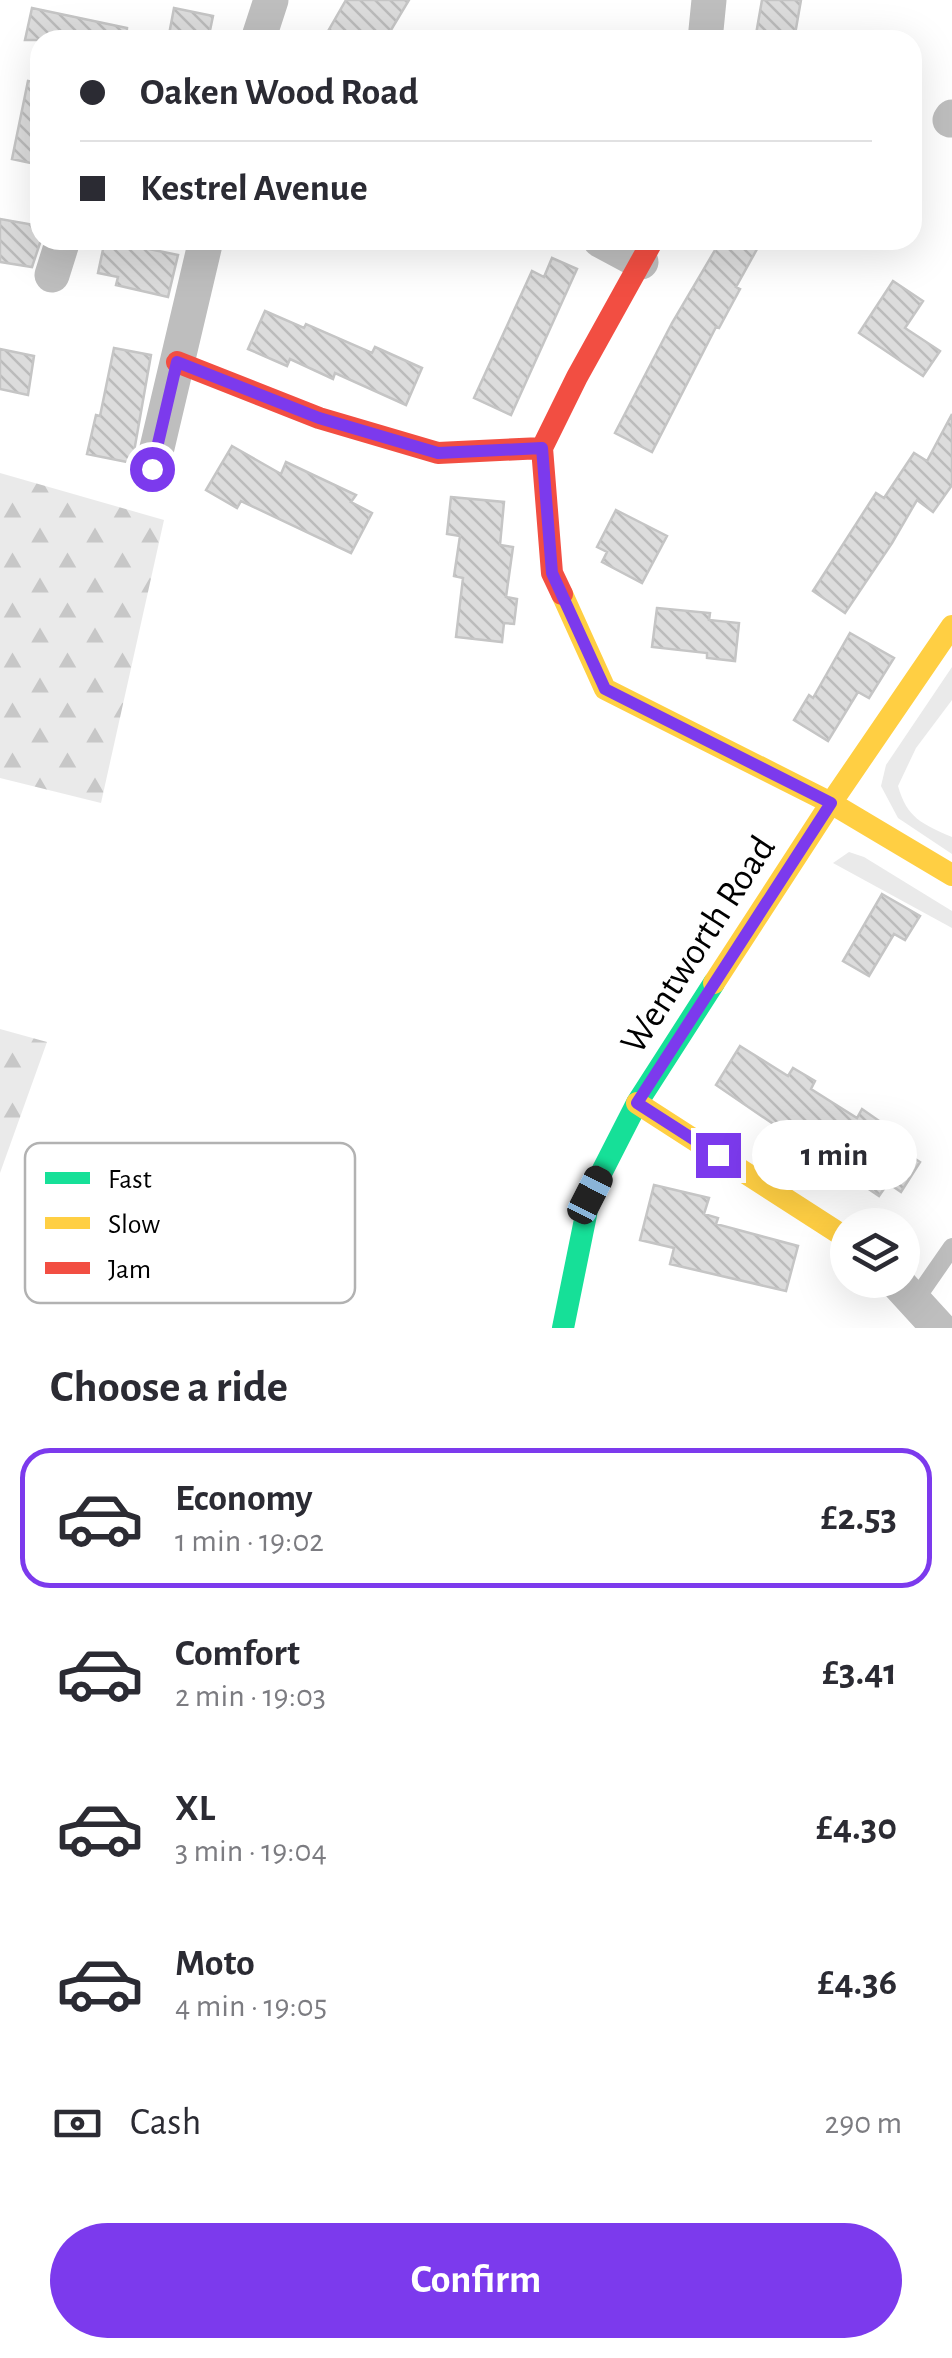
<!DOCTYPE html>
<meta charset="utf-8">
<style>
body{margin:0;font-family:"Alegreya Sans",sans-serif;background:#f2f2f3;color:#2b2b33;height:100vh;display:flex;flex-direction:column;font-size:38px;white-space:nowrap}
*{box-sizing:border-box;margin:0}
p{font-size:32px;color:#7c7c81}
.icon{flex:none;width:55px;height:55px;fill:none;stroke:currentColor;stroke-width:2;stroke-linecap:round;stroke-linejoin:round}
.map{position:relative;height:1328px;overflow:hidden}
.details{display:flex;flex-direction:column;background:#fff;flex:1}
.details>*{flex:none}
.guide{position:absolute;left:30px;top:30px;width:892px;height:220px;border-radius:30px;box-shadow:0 10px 40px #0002;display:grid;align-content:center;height:220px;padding:0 50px;background:#fff}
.tools{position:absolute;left:830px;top:1208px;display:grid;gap:20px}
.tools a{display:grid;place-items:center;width:90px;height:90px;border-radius:50%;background:#fff;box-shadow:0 10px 40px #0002;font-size:50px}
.end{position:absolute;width:45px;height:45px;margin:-22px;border:12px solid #7c3aed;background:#fff;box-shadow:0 0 0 5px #fff}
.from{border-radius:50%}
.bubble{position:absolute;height:70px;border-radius:35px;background:#fff;box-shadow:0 10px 40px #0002;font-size:32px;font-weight:600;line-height:70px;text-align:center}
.car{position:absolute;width:30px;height:60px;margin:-30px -15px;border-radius:12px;box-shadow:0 0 8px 2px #0007;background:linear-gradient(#222 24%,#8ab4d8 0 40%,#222 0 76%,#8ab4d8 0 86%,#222 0)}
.guide b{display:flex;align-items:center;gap:35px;height:95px;font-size:38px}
.guide b+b{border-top:2px solid #e1e1e2}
.guide i{width:25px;height:25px;background:#2b2b33}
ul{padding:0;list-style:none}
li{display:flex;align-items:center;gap:30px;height:140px;margin:0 20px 15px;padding:0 30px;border:5px solid transparent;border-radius:30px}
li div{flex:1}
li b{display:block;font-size:38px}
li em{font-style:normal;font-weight:600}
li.on{border-color:#7c3aed}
li>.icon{width:90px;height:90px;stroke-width:1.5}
h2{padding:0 50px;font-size:45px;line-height:120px}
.pay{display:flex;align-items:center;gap:25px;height:110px;padding:0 50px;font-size:38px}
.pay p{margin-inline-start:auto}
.cta{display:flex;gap:20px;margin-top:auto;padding:20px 50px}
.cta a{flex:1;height:115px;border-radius:60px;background:#7c3aed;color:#fff;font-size:40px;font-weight:600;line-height:115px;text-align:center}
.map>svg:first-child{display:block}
.green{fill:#eaeaea}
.forest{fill:url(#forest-firs)}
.building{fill:url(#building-back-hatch);stroke:#c5c5c5;stroke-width:2.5}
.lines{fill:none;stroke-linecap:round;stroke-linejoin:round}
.lane{stroke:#bebebe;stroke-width:18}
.street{stroke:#bebebe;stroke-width:35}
.fast{stroke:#16e098;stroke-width:22}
.slow{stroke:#ffcf43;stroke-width:22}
.jam{stroke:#f24e42;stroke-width:22}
.route{stroke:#7c3aed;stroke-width:12}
.labels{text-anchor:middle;stroke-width:8;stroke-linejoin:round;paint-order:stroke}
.street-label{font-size:38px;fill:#000;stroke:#fff}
.key{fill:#fff;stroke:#b2b2b2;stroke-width:2.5}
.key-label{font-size:28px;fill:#000}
</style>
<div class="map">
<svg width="952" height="1328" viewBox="0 0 952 1328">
<defs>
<pattern id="forest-firs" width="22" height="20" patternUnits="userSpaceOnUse" patternTransform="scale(2.5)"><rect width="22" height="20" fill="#eaeaea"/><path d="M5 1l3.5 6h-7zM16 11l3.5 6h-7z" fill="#c7c7c7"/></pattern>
<pattern id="building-back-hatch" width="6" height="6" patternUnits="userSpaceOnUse" patternTransform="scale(2.5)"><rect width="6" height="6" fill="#dcdcdc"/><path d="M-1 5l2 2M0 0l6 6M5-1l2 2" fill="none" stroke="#bbb"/></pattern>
</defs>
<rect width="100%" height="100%" fill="#fff"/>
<path class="green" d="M952,667V700L916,748L898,786C907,818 922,824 952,837V854L898,818L881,786L886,765Z
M849,852L864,857L952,911V928L833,863Z"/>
<path class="forest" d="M0,473L164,520L101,803L0,778Z
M0,1029L47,1042L0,1173Z"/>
<path class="building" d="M346,0H409L385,40H323Z
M762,0H801L794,40H755Z
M32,8L127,28L126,40H25Z
M174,8L213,16L208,40H168Z
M28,81L40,83V165L12,159Z
M0,219L40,226L41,240L32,267L0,262Z
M105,240L178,255L168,297L116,285L118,277L98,273Z
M721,240H762L736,287L740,289L719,328L716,327L652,452L615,433L672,323Z
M552,258L577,269L511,415L474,398L532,271L544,277Z
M893,281L923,301L905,328L940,351L923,376L859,333Z
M265,311L304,328L306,324L372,353L375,347L422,368L406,405L335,373L333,379L290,359L287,366L248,349Z
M114,348L151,355L132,463L87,454L96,415L100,416Z
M0,349L34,356L28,395L0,389Z
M952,414V485L933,512L917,500L892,543L845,613L813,591L876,493L884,498L914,453L927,461Z
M232,446L281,474L286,462L356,495L351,502L372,513L351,553L241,501L237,508L206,490Z
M451,497L504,502L500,545L513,547L506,597L517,599L514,624L504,623L502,642L456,637L463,578L454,576L460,536L447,534Z
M616,510L667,536L642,583L602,562L607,552L597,547Z
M657,608L710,613L709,620L739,623L735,661L707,658V653L652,647Z
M850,633L894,658L869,698L858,692L828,741L794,720L809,695L813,698Z
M882,894L920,916L905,940L894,934L869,976L843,961Z
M740,1046L788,1076L793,1068L815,1081L811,1089L857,1118L862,1109L885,1125L879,1135L920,1162L901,1192L888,1183L879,1196L716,1085Z
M654,1185L709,1198L704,1214L718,1218L716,1224L798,1246L786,1291L670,1264L674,1248L640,1240Z"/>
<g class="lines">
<path class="lane" d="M916,1299L952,1247"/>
<path class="street" d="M258,40L271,0
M705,40L709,0
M950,120L952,117
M600,240L641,262
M52,275L63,240
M152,469L206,240
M895,1280L939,1328"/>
<path class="fast" d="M563,1328L590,1195L637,1103L714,983"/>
<path class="slow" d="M562,594L605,689L831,803L952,875
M714,983L831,803L952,626
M637,1103L848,1239"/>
<path class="jam" d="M177,362L319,418L438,453L542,448
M562,594L552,573L542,448L577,377L653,240"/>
</g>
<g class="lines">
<path class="route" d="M152,469L177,362L319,418L438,453L542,448L552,573L605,689L831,803L637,1103L718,1155"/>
</g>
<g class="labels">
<g class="street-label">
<text transform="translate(697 944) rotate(-57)" y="13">Wentworth Road</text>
</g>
</g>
<rect x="25" y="1143" width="330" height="160" rx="15" class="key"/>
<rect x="45" y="1172" width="45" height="12" fill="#16e098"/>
<rect x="45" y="1217" width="45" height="12" fill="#ffcf43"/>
<rect x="45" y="1262" width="45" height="12" fill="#f24e42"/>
<g class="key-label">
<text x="108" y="1188">Fast</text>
<text x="108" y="1233">Slow</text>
<text x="108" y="1278">Jam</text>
</g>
</svg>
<div class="tools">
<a><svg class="icon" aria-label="layers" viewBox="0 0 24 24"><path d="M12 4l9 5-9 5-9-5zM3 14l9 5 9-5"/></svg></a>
</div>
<i class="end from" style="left:152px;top:469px"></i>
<i class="end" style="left:718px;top:1155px"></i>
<div class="bubble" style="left:752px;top:1120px;width:165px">1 min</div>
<i class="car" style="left:590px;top:1195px;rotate:27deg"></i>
<div class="guide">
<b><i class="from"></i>Oaken Wood Road</b>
<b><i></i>Kestrel Avenue</b>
</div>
</div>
<section class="details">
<h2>Choose a ride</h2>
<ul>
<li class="on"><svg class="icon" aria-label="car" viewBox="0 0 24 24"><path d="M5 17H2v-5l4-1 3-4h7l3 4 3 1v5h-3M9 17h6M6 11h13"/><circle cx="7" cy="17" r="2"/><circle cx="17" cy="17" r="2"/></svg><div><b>Economy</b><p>1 min · 19:02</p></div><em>£2.53</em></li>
<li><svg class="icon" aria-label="car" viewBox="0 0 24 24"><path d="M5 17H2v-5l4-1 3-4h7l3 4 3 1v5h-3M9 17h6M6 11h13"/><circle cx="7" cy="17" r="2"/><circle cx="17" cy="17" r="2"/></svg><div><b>Comfort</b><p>2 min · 19:03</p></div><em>£3.41</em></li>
<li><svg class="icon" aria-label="car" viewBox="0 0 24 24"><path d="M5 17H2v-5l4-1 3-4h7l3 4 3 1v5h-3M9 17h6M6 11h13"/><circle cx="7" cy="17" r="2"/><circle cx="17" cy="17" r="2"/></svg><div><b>XL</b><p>3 min · 19:04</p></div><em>£4.30</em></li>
<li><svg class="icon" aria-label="car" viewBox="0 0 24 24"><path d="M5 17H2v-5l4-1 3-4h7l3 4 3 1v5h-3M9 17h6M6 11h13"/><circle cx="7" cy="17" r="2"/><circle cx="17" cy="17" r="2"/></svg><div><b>Moto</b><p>4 min · 19:05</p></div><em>£4.36</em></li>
</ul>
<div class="pay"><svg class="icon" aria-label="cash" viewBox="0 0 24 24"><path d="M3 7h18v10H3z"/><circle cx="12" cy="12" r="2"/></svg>Cash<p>290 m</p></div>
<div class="cta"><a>Confirm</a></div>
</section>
